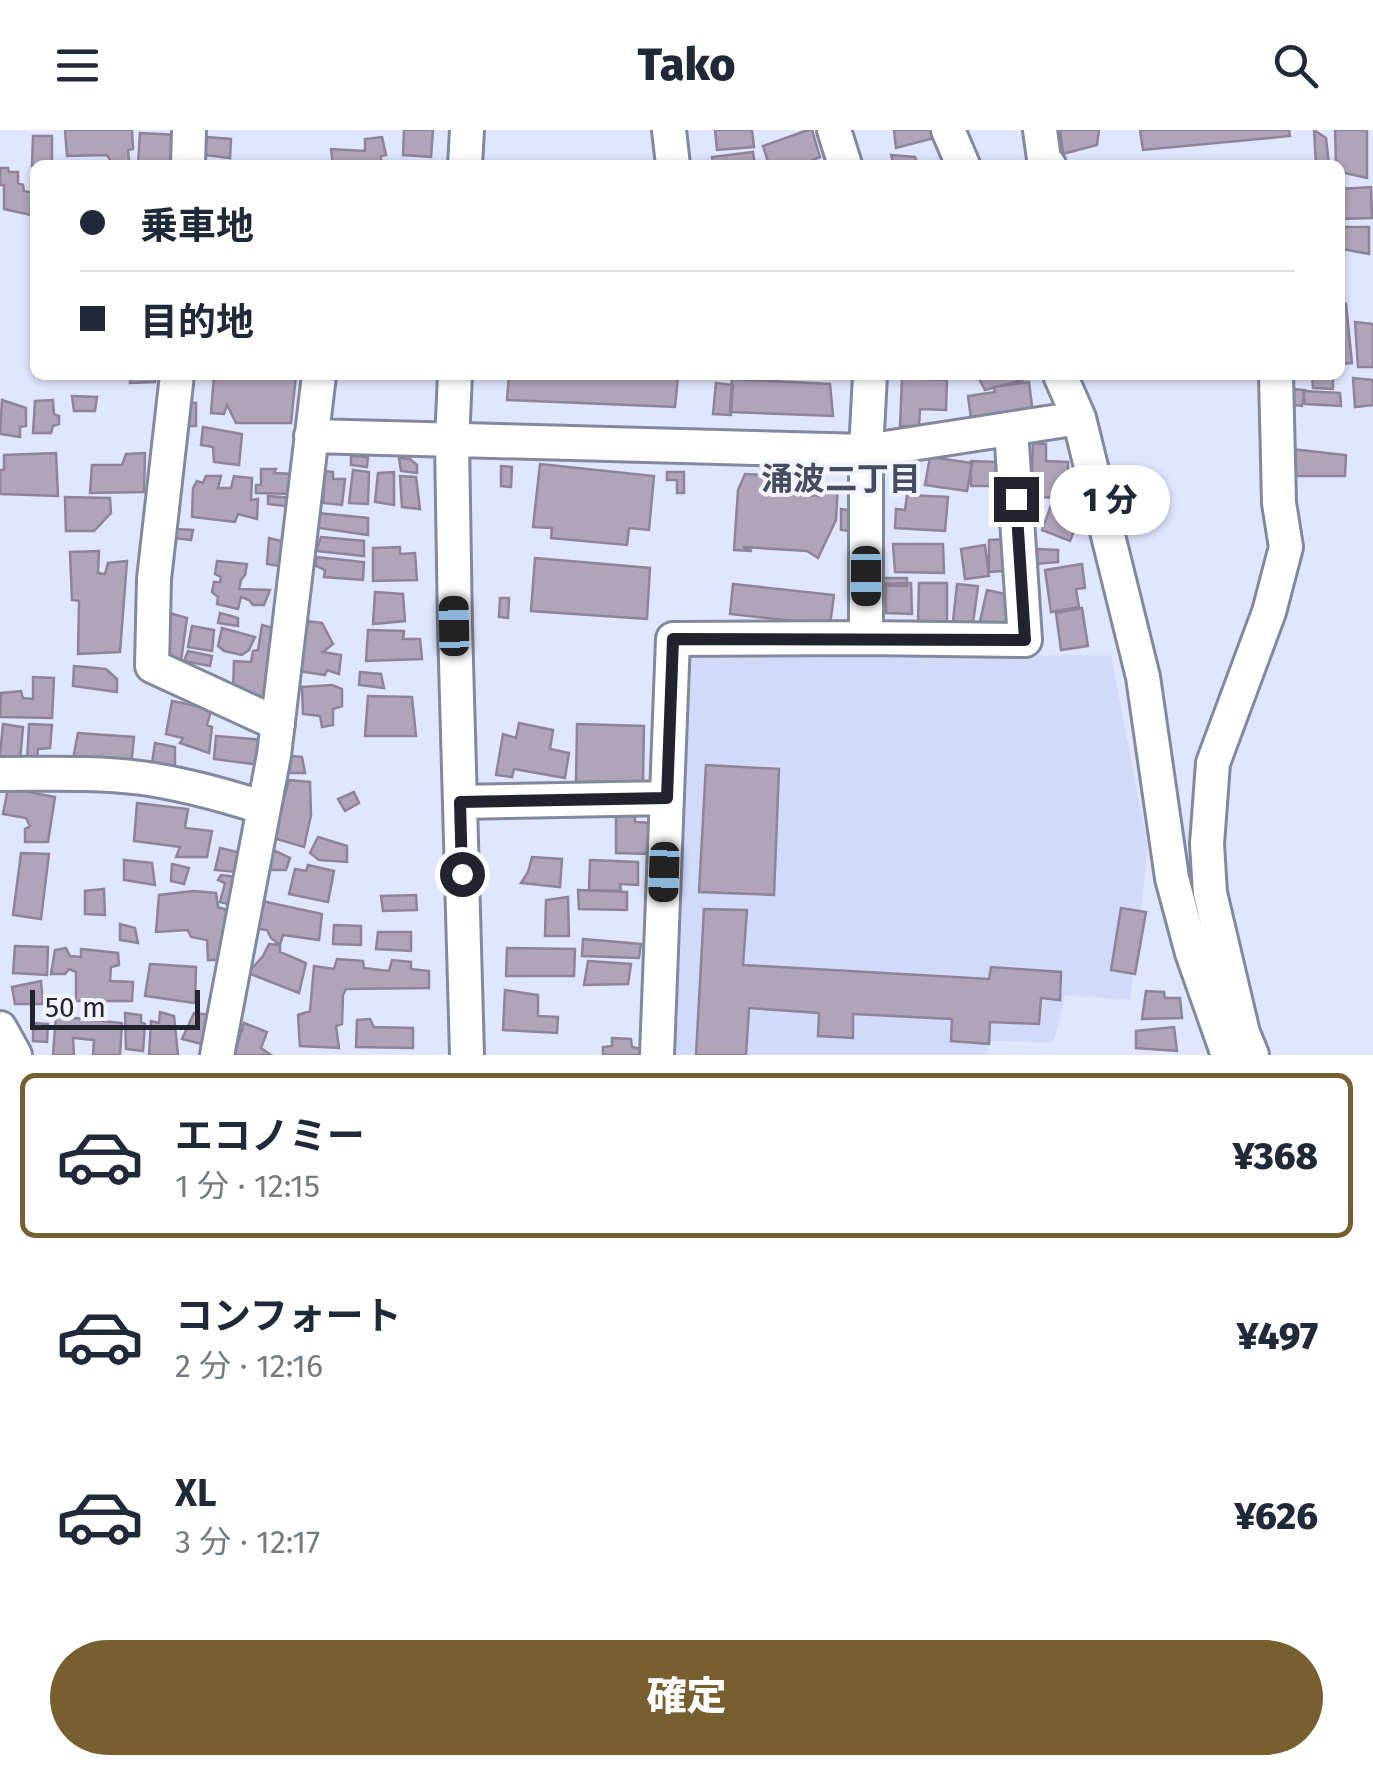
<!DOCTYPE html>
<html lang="ja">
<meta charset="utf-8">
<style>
body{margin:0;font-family:"Fira Sans","Noto Sans JP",sans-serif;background:#f6f6f7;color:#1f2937;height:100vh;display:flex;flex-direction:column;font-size:38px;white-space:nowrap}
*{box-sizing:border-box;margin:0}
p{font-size:32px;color:#747a83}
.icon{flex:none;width:55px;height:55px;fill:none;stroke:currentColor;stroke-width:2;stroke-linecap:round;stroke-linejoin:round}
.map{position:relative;height:925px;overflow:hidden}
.sheet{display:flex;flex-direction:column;background:#fff;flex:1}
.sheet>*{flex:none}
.top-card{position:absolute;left:30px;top:30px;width:1315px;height:220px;border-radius:15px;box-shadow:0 2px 8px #0004;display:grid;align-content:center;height:220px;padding:0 50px;background:#fff}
.scale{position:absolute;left:30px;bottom:25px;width:170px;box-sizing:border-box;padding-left:10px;border:5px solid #22242d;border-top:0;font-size:28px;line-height:35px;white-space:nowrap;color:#22242d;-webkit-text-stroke:8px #f1f4fe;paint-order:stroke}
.end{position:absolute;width:45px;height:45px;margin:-22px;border:12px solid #22242d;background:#fff;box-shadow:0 0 0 5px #fff}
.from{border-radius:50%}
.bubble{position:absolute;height:70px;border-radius:35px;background:#fff;box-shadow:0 2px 8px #0004;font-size:32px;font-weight:800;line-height:70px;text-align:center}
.car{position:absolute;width:30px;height:60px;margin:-30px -15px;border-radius:12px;box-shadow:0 0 8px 2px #0007;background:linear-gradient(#222 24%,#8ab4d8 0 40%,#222 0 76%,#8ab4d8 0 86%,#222 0)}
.top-card b{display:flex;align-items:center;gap:35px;height:95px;font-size:38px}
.top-card b+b{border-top:2px solid #e0e1e3}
.top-card i{width:25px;height:25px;background:#1f2937}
ul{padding:18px 0 0;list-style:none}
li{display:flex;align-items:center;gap:30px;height:165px;margin:0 20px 15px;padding:0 30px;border:5px solid transparent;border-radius:15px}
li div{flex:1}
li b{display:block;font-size:38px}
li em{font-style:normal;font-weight:800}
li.active{border-color:#775f2f}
li>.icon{width:90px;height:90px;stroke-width:1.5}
.primary-button{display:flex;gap:20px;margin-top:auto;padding:20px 50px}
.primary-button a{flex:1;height:115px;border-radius:60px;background:#775f2f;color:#fff;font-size:40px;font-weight:800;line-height:115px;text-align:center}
header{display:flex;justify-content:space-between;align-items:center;height:130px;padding:0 50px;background:#fff;font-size:45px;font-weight:800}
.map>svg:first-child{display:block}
.built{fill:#d2daf9}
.building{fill:#afa4ba;stroke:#8e8399;stroke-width:2.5}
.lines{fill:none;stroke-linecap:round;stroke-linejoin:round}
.minor-casing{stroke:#82889e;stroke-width:38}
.minor{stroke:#fff;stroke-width:32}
.route{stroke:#22242d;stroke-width:12}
.labels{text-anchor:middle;stroke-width:8;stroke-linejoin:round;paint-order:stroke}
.neighbourhood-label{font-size:32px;font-weight:bold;fill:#464b5f;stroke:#f1f4fe}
</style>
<header><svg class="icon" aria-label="menu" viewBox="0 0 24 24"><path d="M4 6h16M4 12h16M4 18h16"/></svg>Tako<svg class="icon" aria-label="search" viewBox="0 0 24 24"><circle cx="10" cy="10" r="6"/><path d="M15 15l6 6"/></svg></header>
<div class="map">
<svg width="1373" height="925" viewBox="0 0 1373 925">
<rect width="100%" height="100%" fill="#e0e6fe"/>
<path class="built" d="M1111,525L1148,718L1130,870L1065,865L1054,912L990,911L986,925H676L690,528Z"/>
<path class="building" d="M65,0H132L133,19L128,20L129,31L111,32L107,25L67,26Z
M404,0H433L431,27L403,25Z
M715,0H752L754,17L717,20Z
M808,0H812L820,27L801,35H769L763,16Z
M894,0H934L938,7L896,18Z
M1060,0H1099L1097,15L1063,24Z
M1140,0H1289L1290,6L1143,20Z
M1314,0L1326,8L1329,35H1316Z
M1335,0H1367V48L1340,42V35H1336Z
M140,3L179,5V35L138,33Z
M33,6H52V35L32,36Z
M207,7L231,9L230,28L204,25Z
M382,7L386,25L381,26V35H333L331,19L365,21V9Z
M753,22L755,35H713L712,27Z
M891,25L915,27L918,35H894Z
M0,38H8L9,42H18V53L23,55L24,61L35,63V86L4,79V55H0Z
M1371,57L1372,88L1340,89V59Z
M1344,97H1369V124L1342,119Z
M1340,174H1346L1352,233L1340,234Z
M1355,192L1373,194V237H1358Z
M131,245H155V252L130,253Z
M214,245L296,246L291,293H236L227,275L224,284L211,283Z
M509,245H589L678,247L675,277L507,270Z
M977,245H1034V247L985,260Z
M1312,245H1333V259L1313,258Z
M902,248L947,250L946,280L920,279L919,297L900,296Z
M1353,248L1373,250V275L1355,277Z
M732,249L830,254L833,286L730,282Z
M1029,252L1033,284L971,289L968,266L995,262L994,257Z
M716,253L733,255L731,285L713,284Z
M1294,259L1305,260L1302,276L1293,275Z
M1303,261L1340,263L1341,276L1305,274Z
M72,266L97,267L95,281H74Z
M2,270L26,278V296L20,297V307L0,304Z
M53,270L54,284L59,286V294L53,296L51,303H33L35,271Z
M178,272L196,273V296H176Z
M203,297L242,304L239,335L214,332L213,317L201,315Z
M1033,313L1046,314V331L1068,332V368L1031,367Z
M1291,319L1346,325L1345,346H1295Z
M56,323L58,366L0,364V340H4V325Z
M145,323L144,362L90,363L92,335H122L126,324Z
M351,326L368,327L367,337L351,335Z
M930,327L972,333L967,361L925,355Z
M399,328L410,329L417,335V343L401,341Z
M971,331L996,332L995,356H971Z
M540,334L654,346L649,400L629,398L627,415L551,408L552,398L533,397Z
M501,336L512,337L511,357L501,356Z
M261,339H276L274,343L295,344L294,364L256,363V355H261Z
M353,340L369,342L368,374L349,373Z
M325,341L333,342V349H345L342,375L323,373Z
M394,342V375L375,372L378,343Z
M667,342H684V363H677V350H667Z
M745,344L797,347L792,359L803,365L822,366L829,356L838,355L836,390L818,428L807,421L743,417L752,421L734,420L738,360Z
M206,346H221L218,358H231L234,346L252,348L251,370L258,369L257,389L238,384L235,392L192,387L193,358L197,351L203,353Z
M400,346L416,347L420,379L402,377Z
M907,365L948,367L945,401L895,398L896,379L905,380Z
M268,366L294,368L293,377L268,374Z
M65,367L110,368L111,383L94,401H66Z
M1052,373L1080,385L1070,411L1042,400Z
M841,379L849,380V401L841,400Z
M318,383L368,388V405L319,398Z
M174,399L193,400L191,410L174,408Z
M321,407L364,411V426L316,421Z
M269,408L289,413L285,437L267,434Z
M1007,409L1006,423H1003V441L989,442V410Z
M893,414H943L944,443L895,442Z
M985,415L989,446L965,449L961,419Z
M400,417V424L415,423L417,450L373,451V418Z
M1037,419L1058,420V432L1037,434Z
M99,421L98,443L105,444L108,433L127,431L120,522L78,524L79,471L72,470L70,422Z
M316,427L364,432L363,450L324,447L325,440L316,436Z
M535,428L650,438L647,489L531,481Z
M217,431L247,434L245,445L241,450L239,459L270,460L264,475H253L249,470L241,467L238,479L217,474L218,467L212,462L214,452H220L221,447L215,444Z
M1082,434L1085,458L1076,459L1079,477L1051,482L1045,440Z
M880,448H907V456L880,455Z
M911,453L912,484L886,483V454Z
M919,453H947V494L918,495Z
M733,454L834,465L830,495L730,484Z
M957,454L978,456L973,493L953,491Z
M987,460L1014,466L1007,503L979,496Z
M375,462L403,464L405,491L373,494Z
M500,468H509L508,488L499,487Z
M1082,478L1088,516L1061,520L1056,483Z
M162,481L187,488L181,531L160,528Z
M220,483L238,488V496L218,493Z
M306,491L322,493L333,514L323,522L341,525L339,544L327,540L325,545L298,541Z
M262,495L276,499L270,566L260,571L233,562L234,531L251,532L253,521L258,520Z
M192,496L214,500L212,521L188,517Z
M222,498L255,507L249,520L242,525L224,521L218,516Z
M368,500L404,501L403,509H420L422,529L366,531Z
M188,521L212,526L210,536L184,531Z
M74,536L106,539L117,549V562L73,556Z
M360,542L381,544L384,558L359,555Z
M33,547L54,548L52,588L0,587L1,563L21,561L23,568L33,569Z
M332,555L342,559V576L333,579V595L322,597L320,586L303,584L302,557Z
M368,566L412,567L416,606H365Z
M202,569L213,574L207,595L212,597L209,623L180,613L183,608L166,604L172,571L198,576Z
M519,593L553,600L550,619L569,623L565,648L514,639L512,647L496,645L503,604L516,608Z
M3,594L23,597L20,631L8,633L0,625Z
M29,594L52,595L50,618L38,619L37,633L27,631Z
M577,594L644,596L643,652H576Z
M78,603L134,607L131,636L72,634Z
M216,606L264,610L260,635L214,629Z
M155,613L175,617V636L152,633Z
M291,626L302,627L305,643H289Z
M706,635L779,639L774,765L699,762Z
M289,650L310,652L311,685L304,717L273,708Z
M8,658L55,667L48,712H25V699L30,696L26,688L3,684Z
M354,662L359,673L345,681L338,669Z
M137,673L188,679L185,698L212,701L207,727H176L180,717L134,711Z
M616,683H635V692L653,693L652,724L616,723Z
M318,707L347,716V732L319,730L310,723Z
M220,718L241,723L236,742L215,740Z
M273,720L290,728L286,740H266Z
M21,723L49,724L41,789L13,785Z
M532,727L562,729L560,757L521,753L528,742Z
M124,730L152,733L155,755L124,750Z
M590,730L638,732V755L620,754L621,761L589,760Z
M172,734L189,738L184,754L171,751Z
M308,735L334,741L328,772L289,764L295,739L306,741Z
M221,745L237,747L233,775L220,772L225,753L218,750Z
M104,759L105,785L85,784V761Z
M578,760L627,762V780L579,779Z
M194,761L216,763L218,777L230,781L218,830H208L207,810L191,807L188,800L156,802L159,765Z
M416,765L417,780L383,781L381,766Z
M568,767L569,806H545L546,770Z
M257,770L322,784L319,810L283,805L280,815L271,808L267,800L252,798Z
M1121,778L1146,782L1135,844L1111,840Z
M704,779L747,780L743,835L989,849L991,837L1061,842L1060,870L1041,868L1039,894L990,892L989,914L951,911L952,889L853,884V908L818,906L819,883L749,878L746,925H696Z
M120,794L135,798L138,813L120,810Z
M334,795L361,796V815L333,814Z
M378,802H411V821L376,819Z
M583,809L641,814L639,828L582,826Z
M269,814L280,815V822L306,833L299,863L248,843L263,826Z
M15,816L48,817L47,845L13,843Z
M66,818L70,826L81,827V819L118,823L119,835L111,837L110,851L133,852L132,871H76V842L69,839L65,844H51L55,820Z
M507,818L575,819L574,846H506Z
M337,829L363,831L364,838L389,841L392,830L411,832V839L429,841V858L346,859L343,865L342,894L336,896L339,918L300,916L298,885L310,881L314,836L334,839Z
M588,831L631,834L628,854L584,855Z
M150,834L196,837L195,873L145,866Z
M41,851L43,874H15L12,857Z
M505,860L538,865V886L558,887L557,903L503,900Z
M1146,861L1164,862L1165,868H1180L1182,888L1142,889Z
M160,882L174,886L178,925H149L151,891L159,893Z
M125,883L141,885V892L145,894L143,921L126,919Z
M194,883L212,885L205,915L182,909Z
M56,886L122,893L120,925H93L94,910L73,908L74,925H53Z
M370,889L374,897L413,898V918L356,917L357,890Z
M33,893L48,894L47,912L33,911Z
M244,893L267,902L261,918L271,925H234Z
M1174,897L1177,921L1136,918V901Z
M612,908L631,909L632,917L642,919L641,925H603V917L612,916Z"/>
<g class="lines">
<g class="minor-casing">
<path id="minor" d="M669,0L673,35
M834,0L845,35
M948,0L963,35
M1040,0L1044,29L1049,35
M188,35L189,0
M465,35L467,0
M177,245L154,449L152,536L278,594
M455,245L452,311L455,496L467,925
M1060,245L1079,288L1143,547L1172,748L1192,823L1228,925
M311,306L866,321L1079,288
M866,508L1025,510L1011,299
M0,644C47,644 95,642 142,648C184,654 224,665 264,678
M460,672L667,668
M0,898L15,925
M217,925L274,625L319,245
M657,925L673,509L866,508V321L870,245
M1252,925L1243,903L1210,763L1207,714L1213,633L1269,482L1286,417L1279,373L1276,245"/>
</g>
<use href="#minor" class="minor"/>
</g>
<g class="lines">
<path class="route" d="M462,744L460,672L667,668L673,509L1025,510L1016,369"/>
</g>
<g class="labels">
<g class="neighbourhood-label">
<text x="841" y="360">涌波二丁目</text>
</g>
</g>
</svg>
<div class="scale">50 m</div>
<i class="end from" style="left:462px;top:744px"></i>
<i class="end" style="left:1016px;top:369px"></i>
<div class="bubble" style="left:1050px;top:335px;width:120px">1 分</div>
<i class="car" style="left:866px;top:446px;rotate:180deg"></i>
<i class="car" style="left:454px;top:496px;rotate:359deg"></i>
<i class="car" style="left:664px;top:742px;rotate:182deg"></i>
<div class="top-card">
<b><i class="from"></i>乗車地</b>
<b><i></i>目的地</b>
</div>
</div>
<section class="sheet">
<ul>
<li class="active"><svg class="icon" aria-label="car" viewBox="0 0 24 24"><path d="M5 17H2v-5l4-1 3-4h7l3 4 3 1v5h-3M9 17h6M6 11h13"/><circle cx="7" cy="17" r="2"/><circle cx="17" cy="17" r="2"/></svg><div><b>エコノミー</b><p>1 分 · 12:15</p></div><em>¥368</em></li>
<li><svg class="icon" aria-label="car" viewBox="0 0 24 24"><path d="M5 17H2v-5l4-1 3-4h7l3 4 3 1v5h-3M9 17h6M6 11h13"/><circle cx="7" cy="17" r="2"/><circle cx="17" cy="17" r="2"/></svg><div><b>コンフォート</b><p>2 分 · 12:16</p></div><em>¥497</em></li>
<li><svg class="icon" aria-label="car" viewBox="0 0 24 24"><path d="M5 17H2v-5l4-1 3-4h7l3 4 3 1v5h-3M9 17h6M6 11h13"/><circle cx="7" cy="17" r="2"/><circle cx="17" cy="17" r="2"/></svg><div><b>XL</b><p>3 分 · 12:17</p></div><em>¥626</em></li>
</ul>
<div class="primary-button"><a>確定</a></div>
</section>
